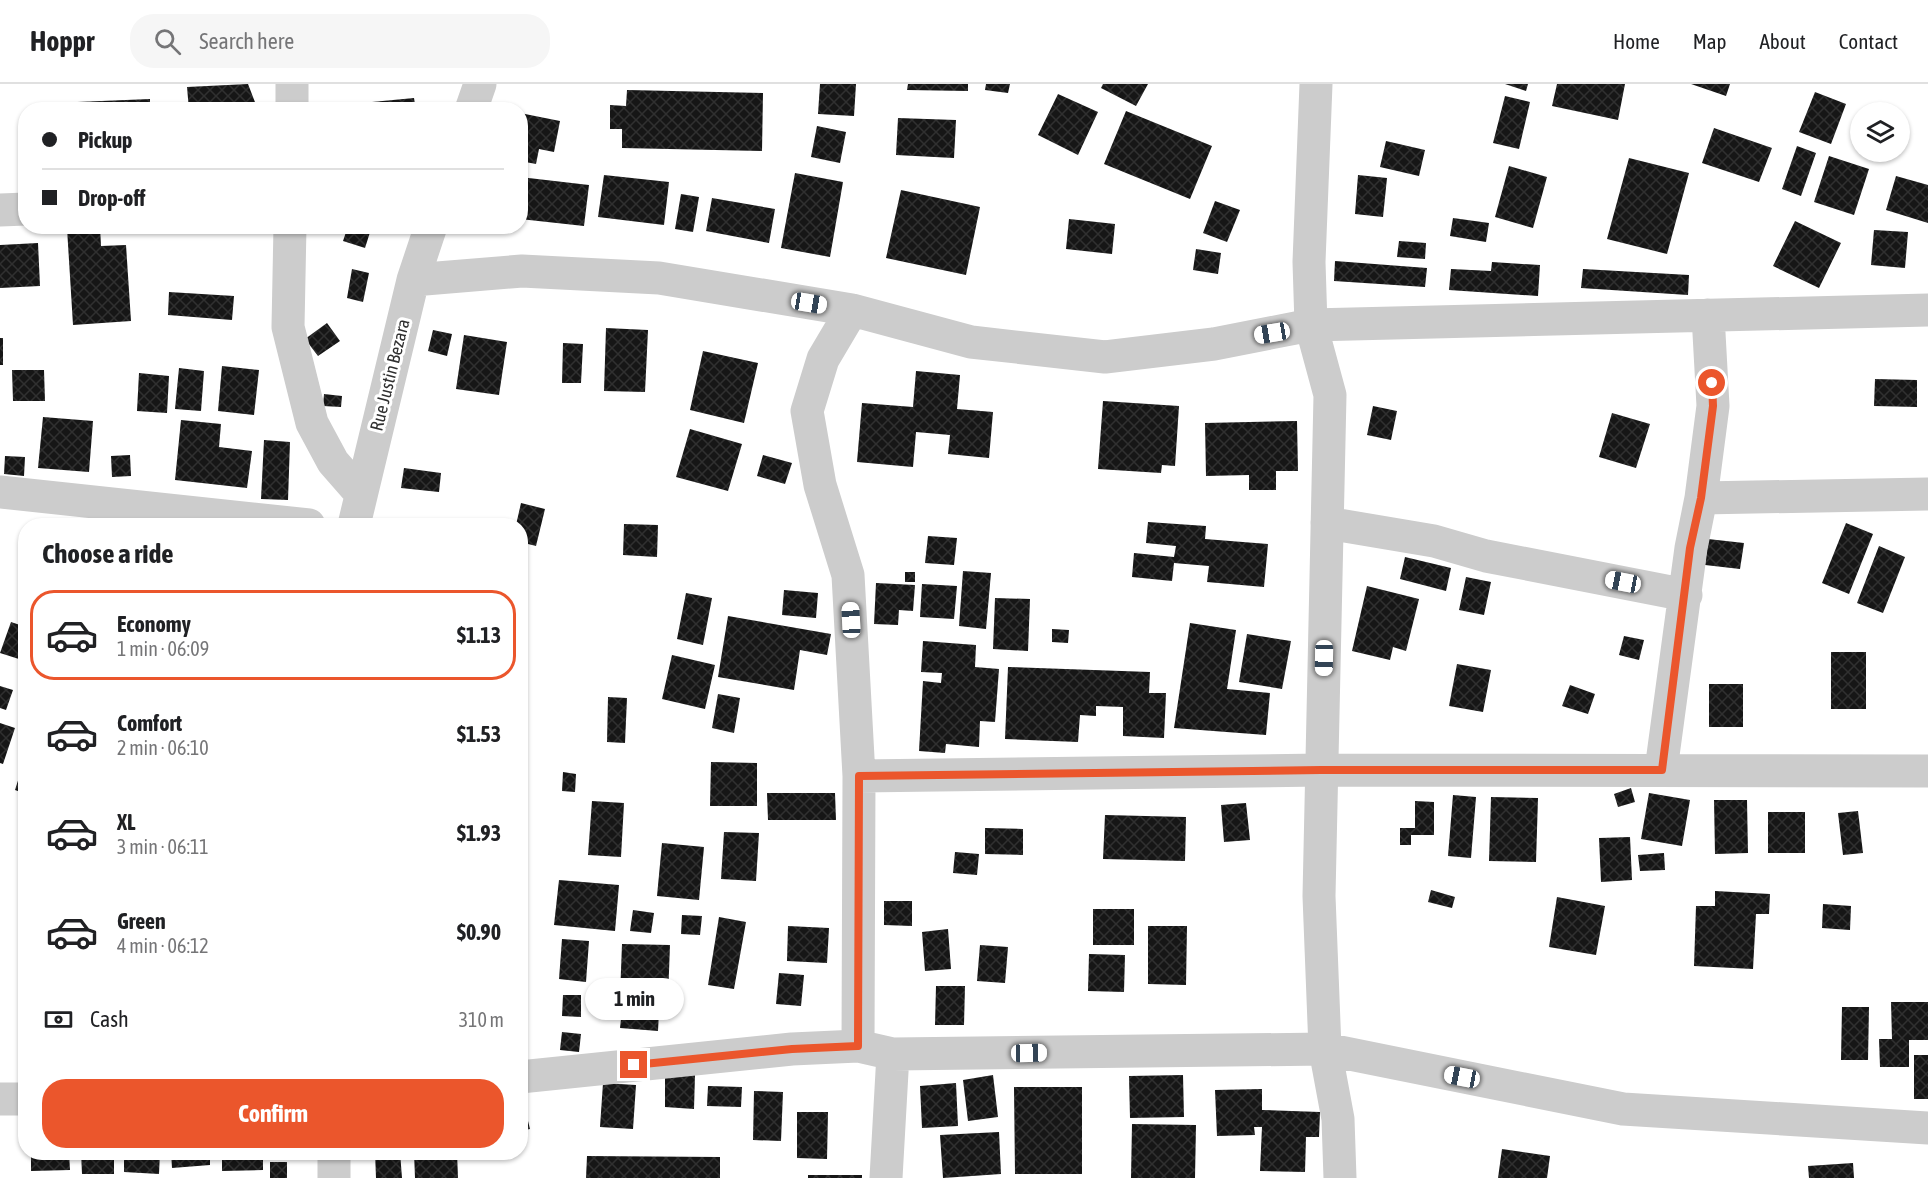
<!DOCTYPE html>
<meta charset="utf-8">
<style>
body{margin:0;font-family:"Asap Condensed",sans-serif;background:#f6f6f6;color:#202124;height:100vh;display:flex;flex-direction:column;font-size:22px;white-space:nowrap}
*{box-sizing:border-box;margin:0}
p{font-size:20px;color:#757577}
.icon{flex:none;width:33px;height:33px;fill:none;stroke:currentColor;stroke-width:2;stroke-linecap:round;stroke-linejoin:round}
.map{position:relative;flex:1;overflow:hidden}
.drawer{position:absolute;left:18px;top:434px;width:510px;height:642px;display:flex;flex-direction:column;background:#fff;border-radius:24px;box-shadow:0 2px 4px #0004}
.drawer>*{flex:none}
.banner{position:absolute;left:18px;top:18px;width:510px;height:132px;border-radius:24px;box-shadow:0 2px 4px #0004;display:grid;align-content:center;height:132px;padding:0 24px;background:#fff}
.buttons{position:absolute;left:1850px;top:18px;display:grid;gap:12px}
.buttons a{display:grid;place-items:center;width:60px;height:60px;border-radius:50%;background:#fff;box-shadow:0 2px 4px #0004;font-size:30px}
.end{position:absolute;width:27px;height:27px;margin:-14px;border:8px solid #eb562c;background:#fff;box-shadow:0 0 0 3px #fff}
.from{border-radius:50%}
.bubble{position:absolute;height:42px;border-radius:21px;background:#fff;box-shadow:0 2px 4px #0004;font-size:20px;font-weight:700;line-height:42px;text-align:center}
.car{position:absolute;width:18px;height:36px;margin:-18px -9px;border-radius:8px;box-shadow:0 0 4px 2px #0007;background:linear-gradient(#fff 24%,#345 0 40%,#fff 0 76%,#345 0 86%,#fff 0)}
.banner b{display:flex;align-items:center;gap:21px;height:57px;font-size:22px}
.banner b+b{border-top:2px solid #e0e0e0}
.banner i{width:15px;height:15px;background:#202124}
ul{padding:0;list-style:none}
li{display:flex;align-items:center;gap:18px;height:90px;margin:0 12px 9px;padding:0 12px;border:3px solid transparent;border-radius:24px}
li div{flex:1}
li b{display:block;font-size:22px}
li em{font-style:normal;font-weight:700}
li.active{border-color:#eb562c}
li>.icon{width:54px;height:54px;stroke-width:1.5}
h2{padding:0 24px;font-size:27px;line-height:72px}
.pay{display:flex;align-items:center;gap:15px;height:66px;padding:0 24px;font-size:22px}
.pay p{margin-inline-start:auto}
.cta{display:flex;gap:12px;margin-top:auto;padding:12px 24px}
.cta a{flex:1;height:69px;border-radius:24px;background:#eb562c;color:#fff;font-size:24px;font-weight:700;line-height:69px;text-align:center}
header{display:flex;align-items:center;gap:36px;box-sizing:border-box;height:84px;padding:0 30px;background:#fff;border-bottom:2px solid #e0e0e0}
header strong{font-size:28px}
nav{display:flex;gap:33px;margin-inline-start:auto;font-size:21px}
.search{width:420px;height:54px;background:#f6f6f6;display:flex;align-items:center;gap:15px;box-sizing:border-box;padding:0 21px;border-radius:24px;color:#757577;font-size:22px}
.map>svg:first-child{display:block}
.building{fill:url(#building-cross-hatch)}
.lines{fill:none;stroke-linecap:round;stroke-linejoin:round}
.minor{stroke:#ccc;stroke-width:33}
.route{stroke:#eb562c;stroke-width:8}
.labels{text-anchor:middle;stroke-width:6;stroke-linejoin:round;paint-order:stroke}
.street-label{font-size:18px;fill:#2f2f2f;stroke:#fff}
</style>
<header>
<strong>Hoppr</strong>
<div class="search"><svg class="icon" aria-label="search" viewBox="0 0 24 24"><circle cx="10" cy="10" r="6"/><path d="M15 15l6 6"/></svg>Search here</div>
<nav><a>Home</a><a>Map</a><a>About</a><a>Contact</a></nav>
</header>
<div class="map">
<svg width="1928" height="1094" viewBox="0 0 1928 1094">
<defs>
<pattern id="building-cross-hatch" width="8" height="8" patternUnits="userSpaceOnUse" patternTransform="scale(1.5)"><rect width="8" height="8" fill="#161616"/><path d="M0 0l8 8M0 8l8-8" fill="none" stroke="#303030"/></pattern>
</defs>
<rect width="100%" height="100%" fill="#fff"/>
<path class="building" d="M248,0L258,26H189L187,3Z
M820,0H856L854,32L818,30Z
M908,0H968V7L907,6Z
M986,0H1010L1008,9L985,6Z
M1103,0H1148L1136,22L1101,4Z
M1505,0H1528L1526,7Z
M1557,0H1625L1618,36L1552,22Z
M1691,0H1730L1726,12Z
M627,6L763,9L762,67L622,64V45H610V21L626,22Z
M1815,8L1846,20L1831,60L1799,48Z
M1058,10L1098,28L1078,71L1038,51Z
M1505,12L1530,18L1519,65L1493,59Z
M414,14L416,26H309V24Z
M150,15V26H53V19Z
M1126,27L1212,62L1190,115L1104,80Z
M520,29L560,37L554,68L539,65L536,80L520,77Z
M898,34L956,36L954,74L896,71Z
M817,42L846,48L840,79L811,73Z
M1714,44L1772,64L1759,98L1702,79Z
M1386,57L1425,66L1419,92L1380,83Z
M1797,62L1816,69L1801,112L1782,105Z
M1829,72L1869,85L1854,131L1814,118Z
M1629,74L1689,89L1667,170L1607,155Z
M1509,82L1547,93L1533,144L1495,133Z
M795,89L843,98L830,173L781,164Z
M604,91L669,98L664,141L598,133Z
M1358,91L1387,94L1383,133L1355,130Z
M1896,92L1928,101V139L1886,126Z
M520,93L589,101L584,142L520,135Z
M901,106L980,123L966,191L886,174Z
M681,110L699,113L693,148L675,145Z
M712,114L775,125L769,159L706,147Z
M1215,117L1240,126L1227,158L1203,149Z
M1453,134L1489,139L1486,158L1450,152Z
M1069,135L1115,140L1112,170L1066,165Z
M1795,137L1841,159L1819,204L1773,182Z
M100,142L101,162L126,161L131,237L73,241L67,144Z
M348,142H372L365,164L343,157Z
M1874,146L1908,148L1905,184L1871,181Z
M1399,157L1426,159L1425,175L1397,173Z
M38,159L40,202L0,204V161Z
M1196,165L1221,169L1218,190L1193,186Z
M1335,177L1427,184L1425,203L1334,197Z
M1492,178L1540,181L1538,212L1449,206L1451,185L1491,187Z
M352,185L369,189L363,218L347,214Z
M1583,185L1689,191L1688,211L1581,204Z
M169,208L234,212L232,236L168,231Z
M327,239L340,257L318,272L305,255Z
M606,244L648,246L645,308L604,307Z
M433,246L452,250L447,272L428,267Z
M464,251L507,258L499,311L456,305Z
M0,254H3V281H0Z
M563,259L583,260L581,299H562Z
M703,267L758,279L744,339L690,326Z
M222,282L259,286L254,331L218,327Z
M179,284L204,287L201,327L175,325Z
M12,286H44L45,317H13Z
M916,287L960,291L957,325L993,328L989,374L948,370L950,351L916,348L913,383L857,378L862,319L913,323Z
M139,289L169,292L167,329L137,327Z
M1875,295L1917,296V323L1874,322Z
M324,310L342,312L341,323L323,322Z
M1103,317L1179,322L1175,382L1162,381L1161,389L1098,385Z
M1373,322L1397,327L1391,356L1367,351Z
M1612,329L1650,340L1636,384L1599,373Z
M43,333L93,337L89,388L38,384Z
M181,336L221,340L219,363L252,367L247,404L175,396Z
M1297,337L1298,387H1276V406H1249V391L1206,392L1205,339Z
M690,345L742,360L728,407L676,393Z
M264,356L290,358L288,416L261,415Z
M130,371L131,392L112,393L111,372Z
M763,371L792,379L785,400L757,392Z
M5,372L25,373L24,392L4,390Z
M404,384L441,389L439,408L401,404Z
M521,419L545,425L536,462L520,458V441H516Z
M120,437L133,440V441H119Z
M1148,438L1206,442L1205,455L1268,460L1264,503L1207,498L1209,482L1174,479L1172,497L1132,493L1134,469L1174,473L1176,462L1146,459Z
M1846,439L1873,450L1849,510L1822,499Z
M624,440L658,441L657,473L623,471Z
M928,452L957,454L954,481L925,479Z
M1708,455L1744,459L1740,485L1705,481Z
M1879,462L1905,473L1883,529L1857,519Z
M1405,473L1451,484L1446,507L1400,495Z
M963,487L991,489L986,545L959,542Z
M905,488H915V498H905Z
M1466,493L1491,498L1484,531L1459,526Z
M876,499L915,501L913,527L899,526L898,541L874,540Z
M922,500L957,502L954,535L920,533Z
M1367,502L1419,515L1406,567L1393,563L1390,576L1352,567Z
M784,506L818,509L816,534L782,531Z
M686,509L712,514L703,561L677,555Z
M995,514L1030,515L1028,567L993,565Z
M728,532L831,550L827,571L800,566L794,606L718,593Z
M11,538L26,543V566L22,576L0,569Z
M1190,539L1236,546L1227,605L1270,609L1266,651L1174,644Z
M1052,545L1069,546L1068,559L1052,558Z
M1247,550L1291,557L1282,605L1239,598Z
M1624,552L1644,556L1639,576L1619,571Z
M923,557L976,561L975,583L999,585L995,638L980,637L979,663L946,660L945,669L919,667L923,597L941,599L942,589L921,588Z
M1831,568H1866V625H1831Z
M672,571L715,581L705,625L662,615Z
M1457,580L1491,586L1483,628L1449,622Z
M1008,583L1150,588L1149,609H1166L1164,654L1123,652V623L1096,622V632L1080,631L1078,658L1005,655Z
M1709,600H1743V643H1709Z
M1570,601L1595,610L1588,630L1562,622Z
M0,602L13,606L6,626L0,624Z
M718,610L740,614L734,649L712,644Z
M608,613L627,614L625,659L607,658Z
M0,639L15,644L3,680L0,679Z
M711,678L757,679V722H710Z
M22,684L26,685V710L15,706Z
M563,688L576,690L575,708L562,707Z
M1631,704L1635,718L1618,723L1614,710Z
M767,709H835L836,736H768Z
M1649,709L1690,716L1682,762L1641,755Z
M1453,711L1476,713L1471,774L1448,772Z
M1491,713L1538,714L1536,778L1489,777Z
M1714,716H1747L1748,769L1715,770Z
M592,717L624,719L621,773L588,771Z
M1415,717L1434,718V751H1411V761H1400V744H1415Z
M1246,719L1250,756L1224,758L1221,721Z
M1858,727L1863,769L1843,771L1838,729Z
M1768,728H1805V769H1768Z
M1105,731L1186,733L1185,777L1103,775Z
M985,744L1023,745V771L985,770Z
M724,748L759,749L756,797L721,795Z
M1630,753L1632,796L1601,798L1599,754Z
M520,754H528L526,794H520Z
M662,759L704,763L699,816L657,812Z
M955,768L979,770L977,791L953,789Z
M1664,769L1665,786L1640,787L1638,771Z
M559,796L619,801L615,847L554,841Z
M1431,806L1455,813L1452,824L1428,818Z
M1715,807L1770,810L1769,830H1756L1753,885L1694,882L1696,822H1715Z
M1557,813L1605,822L1596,871L1549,863Z
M884,817H912V842L884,841Z
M1823,820L1851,822L1850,846L1822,844Z
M1093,825H1134V861H1093Z
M633,826L654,829L651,849L630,847Z
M682,831L702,832L700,851L681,850Z
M719,833L746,838L734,905L708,901Z
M788,842L829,844L827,879L787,877Z
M1148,842H1187L1186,901L1148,900Z
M948,845L951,885L925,887L922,848Z
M562,855L589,857L586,898L559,895Z
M622,860L670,861L668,914L620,912Z
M980,861L1008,863L1005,899L977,897Z
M1089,870L1125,871L1124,908L1088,907Z
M779,889L804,891L801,922L776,920Z
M936,902H965L964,941H935Z
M563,911H581V933L562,932Z
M1891,918H1928V956H1909V983H1880L1879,955H1892Z
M1842,923H1869L1868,976H1841Z
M622,926L659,928L658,947L620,944Z
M562,948L581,950L579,968L560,966Z
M1914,971H1928V1015H1914Z
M665,990L695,991L694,1025L665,1023Z
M993,991L998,1033L968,1037L963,996Z
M1183,991L1184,1033L1130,1034L1129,992Z
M603,999L636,1001L633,1045L600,1043Z
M956,999L958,1042L922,1044L920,1002Z
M708,1002L742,1003L741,1023L707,1022Z
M1014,1003H1082V1090H1015Z
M520,1005L530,1045L520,1047Z
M1262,1005V1026L1320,1028L1319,1053H1306L1305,1088L1260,1087L1262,1043H1254L1255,1051L1217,1052L1215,1006Z
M754,1007L783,1008L781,1057L753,1056Z
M797,1028H828L827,1075L797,1074Z
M1132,1040L1196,1041L1195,1094H1131Z
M999,1048L1001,1090L943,1094L940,1051Z
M1502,1065L1550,1072L1547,1094H1498Z
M31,1068H69L70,1086L31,1087Z
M81,1068H114V1090H82Z
M124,1068H160L159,1090L124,1088Z
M171,1068H210V1081L172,1084Z
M222,1068H263V1086L222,1087Z
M375,1068H400L402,1094H376Z
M414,1068H457L458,1094H415Z
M587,1072L720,1073V1094H586Z
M270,1078H287V1094H270Z
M1853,1079L1854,1094H1809L1808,1082Z
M808,1091H862V1094H808Z"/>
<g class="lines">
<path class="minor" d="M1316,0L1309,178L1311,241L1330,311L1319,812L1325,965L1338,1035L1340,1094
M292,26V0
M471,26L480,0
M0,126L26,125
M290,142L288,243L312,339L333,378L361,410
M413,196L522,187L659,194L852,226L971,258L1105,273L1214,260L1311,241L1928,226
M852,226L823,275L807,327L820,401L848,491L859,692L858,962L893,970L1325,965L1623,1025L1928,1044
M0,408L309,441
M1701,414L1928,410
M1327,439L1434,457L1486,472L1686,511
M354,441L413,196L431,142
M1661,686L1691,464L1701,414L1713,322L1708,231
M859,692L1321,686L1928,687
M520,993L792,965L858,962
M0,1015H26
M334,1068V1094
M886,1094L893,970"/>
</g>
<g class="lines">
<path class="route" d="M634,981L792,965L858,962L859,692L1321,686H1662L1690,464L1701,414L1713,322L1712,299"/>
</g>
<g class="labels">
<g class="street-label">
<text transform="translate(390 291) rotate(-76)" y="6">Rue Justin Bezara</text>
</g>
</g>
</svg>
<div class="buttons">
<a><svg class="icon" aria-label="layers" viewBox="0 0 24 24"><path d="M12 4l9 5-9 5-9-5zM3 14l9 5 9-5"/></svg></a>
</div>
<i class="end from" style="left:1712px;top:299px"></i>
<i class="end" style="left:634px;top:981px"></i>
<div class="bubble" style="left:585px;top:894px;width:99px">1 min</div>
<i class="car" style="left:809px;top:219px;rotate:99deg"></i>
<i class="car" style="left:1272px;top:249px;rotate:260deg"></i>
<i class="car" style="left:1623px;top:498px;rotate:281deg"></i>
<i class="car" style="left:851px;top:536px;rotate:357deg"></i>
<i class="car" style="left:1324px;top:574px;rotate:181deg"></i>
<i class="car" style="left:1029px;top:969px;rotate:89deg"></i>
<i class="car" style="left:1462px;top:993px;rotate:281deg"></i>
<div class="banner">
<b><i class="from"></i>Pickup</b>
<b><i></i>Drop-off</b>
</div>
<section class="drawer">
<h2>Choose a ride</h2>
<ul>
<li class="active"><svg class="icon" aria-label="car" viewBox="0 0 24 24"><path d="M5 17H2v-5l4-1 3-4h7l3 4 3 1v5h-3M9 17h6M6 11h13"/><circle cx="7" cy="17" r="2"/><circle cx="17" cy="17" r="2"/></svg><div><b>Economy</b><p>1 min · 06:09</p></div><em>$1.13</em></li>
<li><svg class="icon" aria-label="car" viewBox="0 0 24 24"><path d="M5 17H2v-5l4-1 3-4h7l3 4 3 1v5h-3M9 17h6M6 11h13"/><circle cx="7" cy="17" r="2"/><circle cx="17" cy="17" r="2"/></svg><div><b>Comfort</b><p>2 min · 06:10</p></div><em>$1.53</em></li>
<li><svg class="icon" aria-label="car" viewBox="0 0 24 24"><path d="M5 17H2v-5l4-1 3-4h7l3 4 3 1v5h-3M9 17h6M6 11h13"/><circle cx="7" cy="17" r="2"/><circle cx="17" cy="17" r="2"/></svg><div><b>XL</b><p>3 min · 06:11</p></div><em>$1.93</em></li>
<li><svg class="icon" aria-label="car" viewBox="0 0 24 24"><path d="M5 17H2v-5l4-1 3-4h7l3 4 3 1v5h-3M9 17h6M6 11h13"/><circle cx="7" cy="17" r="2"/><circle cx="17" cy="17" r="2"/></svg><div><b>Green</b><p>4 min · 06:12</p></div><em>$0.90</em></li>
</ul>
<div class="pay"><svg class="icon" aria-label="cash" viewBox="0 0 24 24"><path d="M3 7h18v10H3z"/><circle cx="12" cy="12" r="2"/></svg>Cash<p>310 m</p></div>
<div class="cta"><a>Confirm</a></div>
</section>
</div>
